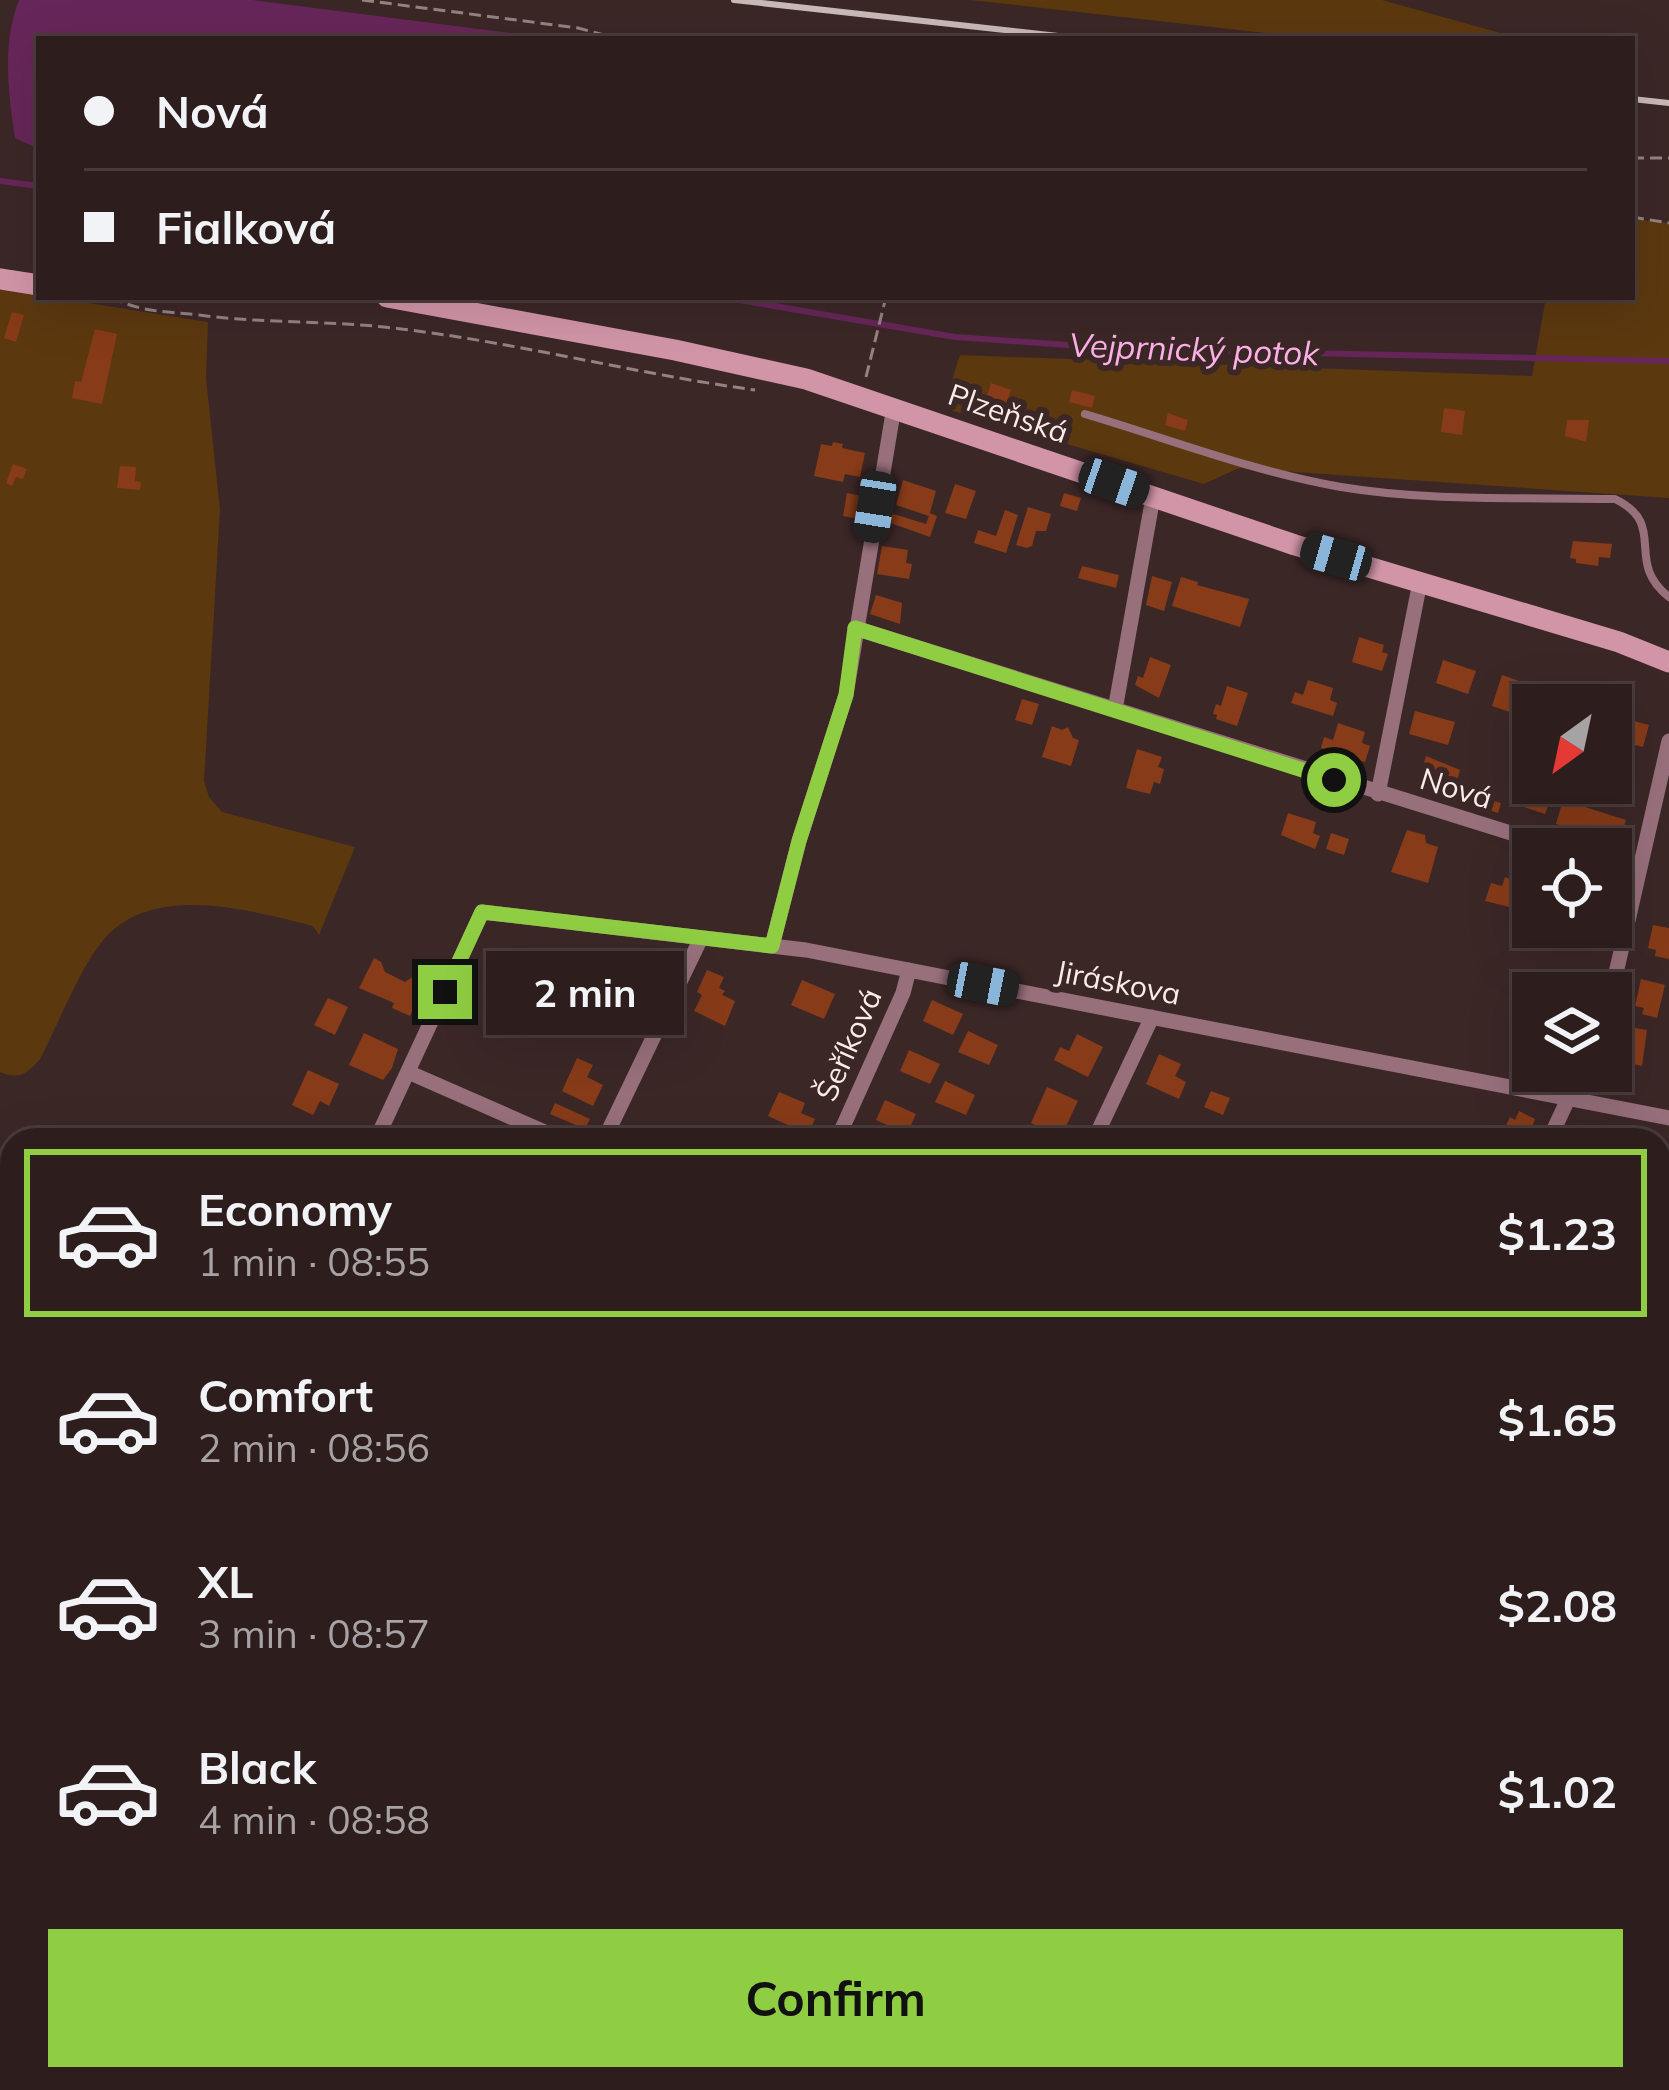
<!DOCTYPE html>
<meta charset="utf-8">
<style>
body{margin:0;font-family:Mulish,sans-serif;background:#392a2a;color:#f1f3f6;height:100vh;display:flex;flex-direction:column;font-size:45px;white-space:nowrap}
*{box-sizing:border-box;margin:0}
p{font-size:39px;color:#a7a2a4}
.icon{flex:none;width:66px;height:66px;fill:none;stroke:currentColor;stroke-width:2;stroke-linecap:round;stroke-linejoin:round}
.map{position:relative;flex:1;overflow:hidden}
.panel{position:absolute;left:0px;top:1128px;width:1671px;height:963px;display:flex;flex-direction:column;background:#2d1d1d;border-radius:36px 36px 0 0;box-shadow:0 12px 48px #0002,0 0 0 3px #483b3b}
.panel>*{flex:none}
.guide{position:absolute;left:36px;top:36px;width:1599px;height:264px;border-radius:0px;box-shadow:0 12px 48px #0002,0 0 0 3px #483b3b;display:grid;align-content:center;height:264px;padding:0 48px;background:#2d1d1d}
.needle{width:78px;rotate:213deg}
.tools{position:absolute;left:1512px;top:684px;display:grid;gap:24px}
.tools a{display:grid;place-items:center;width:120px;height:120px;border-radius:0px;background:#2d1d1d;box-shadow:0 12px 48px #0002,0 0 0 3px #483b3b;font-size:60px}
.end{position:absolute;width:54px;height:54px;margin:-27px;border:15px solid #8fcd42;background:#111;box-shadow:0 0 0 6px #111}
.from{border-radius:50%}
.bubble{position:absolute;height:84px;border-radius:0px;background:#2d1d1d;box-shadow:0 12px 48px #0002,0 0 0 3px #483b3b;font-size:39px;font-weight:700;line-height:84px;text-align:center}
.car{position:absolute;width:36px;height:72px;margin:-36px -18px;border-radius:15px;box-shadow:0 0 9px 3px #0007;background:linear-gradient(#222 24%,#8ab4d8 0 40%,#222 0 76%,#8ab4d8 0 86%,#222 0)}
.guide b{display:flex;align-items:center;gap:42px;height:114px;font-size:45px}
.guide b+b{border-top:3px solid #483b3b}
.guide i{width:30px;height:30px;background:#f1f3f6}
ul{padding:21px 0 0;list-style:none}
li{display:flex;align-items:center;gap:36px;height:168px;margin:0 24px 18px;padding:0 24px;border:6px solid transparent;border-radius:0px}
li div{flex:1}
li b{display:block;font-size:45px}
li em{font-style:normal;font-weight:700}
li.active{border-color:#8fcd42}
li>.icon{width:108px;height:108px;stroke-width:1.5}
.action{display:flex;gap:24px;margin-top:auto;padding:24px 48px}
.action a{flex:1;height:138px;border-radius:0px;background:#8fcd42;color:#111;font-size:48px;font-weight:700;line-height:138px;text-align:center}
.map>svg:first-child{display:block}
.green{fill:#5c380f}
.water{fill:#672659}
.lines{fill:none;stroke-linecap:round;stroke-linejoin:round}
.stream{stroke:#672659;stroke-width:6}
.building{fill:#873b18}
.path{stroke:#948382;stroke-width:3;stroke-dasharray:12 6;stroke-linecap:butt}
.lane{stroke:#97707c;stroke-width:8}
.street{stroke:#97707c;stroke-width:15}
.secondary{stroke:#d295a8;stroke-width:21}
.rail{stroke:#c9b9b8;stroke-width:6}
.route{stroke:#8fcd42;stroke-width:15}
.labels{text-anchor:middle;stroke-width:12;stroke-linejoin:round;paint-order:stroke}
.street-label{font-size:30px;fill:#faeceb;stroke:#3c2727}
.water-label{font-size:33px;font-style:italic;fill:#feb0e9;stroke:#3c2727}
</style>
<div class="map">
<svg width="1669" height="2090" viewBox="0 0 1669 2090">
<rect width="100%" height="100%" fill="#3c2727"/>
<path class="green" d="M971,0H1382L1522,39H1319Z
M1632,219L1669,223V498L1239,468L1204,484L943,408L960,355L1532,376L1546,297H1632Z
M0,289L208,322L206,378L220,510L204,781L209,797L222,812L355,847L319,935L313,926C249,910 149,881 101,943C78,972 58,1025 40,1059C27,1074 19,1080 0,1072Z"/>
<path class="water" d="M19,0H252L557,39H39V149L15,138C8,92 2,44 19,0Z"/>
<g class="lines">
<path class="stream" d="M0,181L39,186
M722,297L955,337L1125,349L1669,361"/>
</g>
<path class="building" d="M12,312L24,315L16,342L4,338Z
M95,329L117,334L102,404L72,398L75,381L81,382Z
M991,383L1011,390L1007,402L987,396Z
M1072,390L1095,396L1092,408L1069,402Z
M1444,408L1465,411L1462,435L1441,432Z
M1168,413L1188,420L1185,431L1165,425Z
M1567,420H1589L1586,442L1565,436Z
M833,442L843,444L842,448L865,453L860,477L845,474L843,482L814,476L821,444L832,446Z
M13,464L27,469L23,479L16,477L12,486L6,483Z
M120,466L136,467L135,481L141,482L140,490L117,488Z
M903,480L936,491L929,516L896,505Z
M955,484L976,491L966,519L945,513Z
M847,493L867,497L863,520L843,516Z
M1064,493L1081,498L1077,511L1060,506Z
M1028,507L1051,514L1046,531H1036L1032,546L1027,548L1016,545Z
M1005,510L1018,515L1006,553L974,543L978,530L996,536Z
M887,512L926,524L930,513L937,516L930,537L885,521Z
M1573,541L1612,544L1610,558L1599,557L1598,566L1576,563V559L1570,558Z
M882,546L908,550L906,563L912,564L909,579L877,574Z
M1082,566L1119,575L1116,588L1078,578Z
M1152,576L1172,582L1164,611L1146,605Z
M1181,577L1198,582L1197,585L1249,599L1240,627L1172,606Z
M876,595L902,603L900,624L870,614Z
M1359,637L1384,645L1382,652L1388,654L1382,671L1352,662Z
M1150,657L1171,665L1159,698L1135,685L1138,676L1143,678Z
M1443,660L1476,671L1468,694L1436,683Z
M1502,675L1533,686L1522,716L1492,706Z
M1308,680L1333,688L1330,700L1337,703L1333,716L1291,703L1295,692L1303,695Z
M1227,686L1248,693L1237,726L1216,719L1217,715L1213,714L1216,704L1221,706Z
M1022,699L1039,704L1032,725L1015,720Z
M1415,711L1455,722L1448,745L1409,734Z
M1623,718L1649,725L1643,747L1635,745L1633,752L1614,746Z
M1338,723L1365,732L1362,743L1370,746L1365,762L1321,748L1324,737L1333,740Z
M1052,726L1062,730L1068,727L1073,738L1079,740L1071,766L1042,757Z
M1137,749L1162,757L1158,767L1164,769L1160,784L1154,782L1150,794L1126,788Z
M1426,756L1460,770L1454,793L1418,782Z
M1526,772L1533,774L1536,787L1553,793L1545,814L1515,804Z
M1480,797L1501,803L1498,813L1477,806Z
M1563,800L1626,820L1619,841L1556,824Z
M1288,813L1316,822L1313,833L1320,836L1315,849L1281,835Z
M1407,830L1425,835L1426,843L1438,847L1428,883L1391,872Z
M1331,833L1349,839L1344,855L1326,849Z
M1505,877L1533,889L1526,911L1485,901L1491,883L1502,886Z
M1653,925L1669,928V959L1655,956L1656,950L1648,948Z
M603,955L639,971L630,991L618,986L620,981L615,979L604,1004L585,995Z
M374,958L381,962L385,972L405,982L415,975L427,980L410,1016L392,1008L394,1003L359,988Z
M520,964L542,978L529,1007L484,985L493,967L514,978Z
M707,970L724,977L719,988L725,991L722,995L735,1001L725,1026L694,1011L702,995L697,992Z
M1641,979L1665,985L1657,1018L1642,1014L1644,1008L1635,1006Z
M802,980L835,994L824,1019L791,1005Z
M328,998L348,1007L335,1035L314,1025Z
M932,1000L963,1014L953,1035L923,1021Z
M1618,1025L1647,1030L1642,1066L1611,1059Z
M1520,1030L1533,1034V1067L1511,1061Z
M968,1031L998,1045L989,1065L958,1052Z
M364,1033L398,1049L392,1068L383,1080L349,1065Z
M1077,1034L1103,1047L1088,1077L1054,1060L1060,1047L1069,1051Z
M909,1050L940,1064L930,1084L900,1071Z
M1159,1054L1181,1064L1175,1076L1186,1082L1179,1099L1146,1084Z
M577,1058L593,1065L587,1077L603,1085L593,1106L562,1091Z
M308,1070L339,1084L329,1106L320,1101L313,1115L292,1105Z
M1607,1074L1629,1079L1626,1089L1605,1084Z
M945,1081L975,1095L966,1115L935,1102Z
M1047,1087L1078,1101L1061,1137L1031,1123Z
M1211,1091L1230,1098L1223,1115L1204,1107Z
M779,1092L805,1103L801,1113L815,1119L805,1140L787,1134L790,1126L768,1116Z
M885,1100L916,1114L907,1134L876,1120Z
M555,1103L590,1119L585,1129L550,1114Z
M1519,1111L1535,1119L1532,1127L1537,1130L1532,1140L1501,1136L1510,1117L1515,1120Z
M661,1127L673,1129L677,1134L674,1140L631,1138L634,1131L646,1136L649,1129L659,1133Z
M1659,1157L1669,1159V1198L1659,1196Z
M1659,1450L1669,1453V1488L1659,1483Z
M1659,1675L1669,1680L1660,1705L1668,1708L1659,1729Z
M1659,2028L1669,2034V2057L1659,2075Z
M1166,2079H1187L1191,2090H1170Z
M1285,2079H1319L1323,2090H1285Z
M1531,2079H1558L1552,2090H1543L1529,2082Z"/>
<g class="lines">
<path class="path" d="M362,0L578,28L619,39
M1632,158H1669
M1632,217L1669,223
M111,297C142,313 165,311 199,315C266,324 334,320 401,329C520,343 636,374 755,390
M866,377L886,297"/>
<path class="lane" d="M1085,414C1169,439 1254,472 1341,487C1430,502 1525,497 1615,499C1669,525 1623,561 1669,597"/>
<path class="street" d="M855,628L1562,849
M1115,710L1153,497
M1378,794L1420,582
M1611,864L1638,872
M772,946L799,841L846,695L894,407
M1611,995L1669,741
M408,1072L563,1140
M376,1140L482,912L806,950L1669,1118
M604,1140L701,938
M837,1140L903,993L909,970
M1094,1140L1152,1017
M1549,1140L1569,1097L1587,1071
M1659,1354L1669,1327
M1659,1412L1669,1415
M1659,1505L1669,1509
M1659,1634L1669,1638
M1659,1900L1667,1847
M1659,1986L1669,1994
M911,2079L914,2090
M1253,2079L1257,2090
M1585,2090L1592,2079"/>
<path class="secondary" d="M0,279L39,285
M387,297L675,350L806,379L1295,545L1619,642L1669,662
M1659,1850L1669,1846
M1025,2090L1058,2079"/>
<path class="rail" d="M734,0L1085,39
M1632,99L1669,103"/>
</g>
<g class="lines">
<path class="route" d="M445,992L482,912L772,946L799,841L846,695L855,628L1334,780"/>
</g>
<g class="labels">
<g class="street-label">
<text transform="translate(1008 414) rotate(19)" y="10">Plzeňská</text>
<text transform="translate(1456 789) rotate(17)" y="10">Nová</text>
<text transform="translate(1118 983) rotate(11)" y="10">Jiráskova</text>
<text transform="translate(849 1045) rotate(-66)" y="10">Šeříková</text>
</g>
<g class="water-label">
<text transform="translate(1194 349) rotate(2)" y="12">Vejprnický potok</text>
</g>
</g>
</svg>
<div class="tools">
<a><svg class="needle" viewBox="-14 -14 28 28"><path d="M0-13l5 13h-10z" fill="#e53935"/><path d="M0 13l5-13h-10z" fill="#a7a2a4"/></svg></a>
<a><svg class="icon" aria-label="locate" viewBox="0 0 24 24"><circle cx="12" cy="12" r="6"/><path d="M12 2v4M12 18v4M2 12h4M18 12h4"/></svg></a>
<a><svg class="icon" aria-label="layers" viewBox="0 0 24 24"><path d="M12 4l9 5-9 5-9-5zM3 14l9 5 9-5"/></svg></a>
</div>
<i class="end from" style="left:1334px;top:780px"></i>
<i class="end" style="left:445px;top:992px"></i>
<div class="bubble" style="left:486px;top:951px;width:198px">2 min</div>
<i class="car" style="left:1114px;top:483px;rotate:109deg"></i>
<i class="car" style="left:875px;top:507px;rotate:189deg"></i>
<i class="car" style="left:1336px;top:557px;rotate:286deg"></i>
<i class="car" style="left:983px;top:984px;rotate:101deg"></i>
<div class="guide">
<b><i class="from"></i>Nová</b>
<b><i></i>Fialková</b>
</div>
<section class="panel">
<ul>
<li class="active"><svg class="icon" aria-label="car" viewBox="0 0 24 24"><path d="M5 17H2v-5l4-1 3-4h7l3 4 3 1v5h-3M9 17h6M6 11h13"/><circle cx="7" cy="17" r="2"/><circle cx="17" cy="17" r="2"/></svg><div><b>Economy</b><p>1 min · 08:55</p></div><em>$1.23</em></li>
<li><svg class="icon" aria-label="car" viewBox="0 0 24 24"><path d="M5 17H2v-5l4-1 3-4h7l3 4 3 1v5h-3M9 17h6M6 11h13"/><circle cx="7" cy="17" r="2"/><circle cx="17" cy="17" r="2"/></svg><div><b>Comfort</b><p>2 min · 08:56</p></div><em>$1.65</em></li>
<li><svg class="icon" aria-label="car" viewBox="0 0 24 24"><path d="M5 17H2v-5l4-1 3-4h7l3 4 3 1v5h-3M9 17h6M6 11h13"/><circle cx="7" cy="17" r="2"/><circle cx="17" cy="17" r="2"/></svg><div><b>XL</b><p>3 min · 08:57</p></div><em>$2.08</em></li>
<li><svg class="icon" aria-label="car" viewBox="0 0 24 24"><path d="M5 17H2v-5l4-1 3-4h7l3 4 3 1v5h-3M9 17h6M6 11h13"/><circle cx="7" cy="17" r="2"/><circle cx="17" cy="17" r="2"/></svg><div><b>Black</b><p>4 min · 08:58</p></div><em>$1.02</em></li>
</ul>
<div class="action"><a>Confirm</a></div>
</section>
</div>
